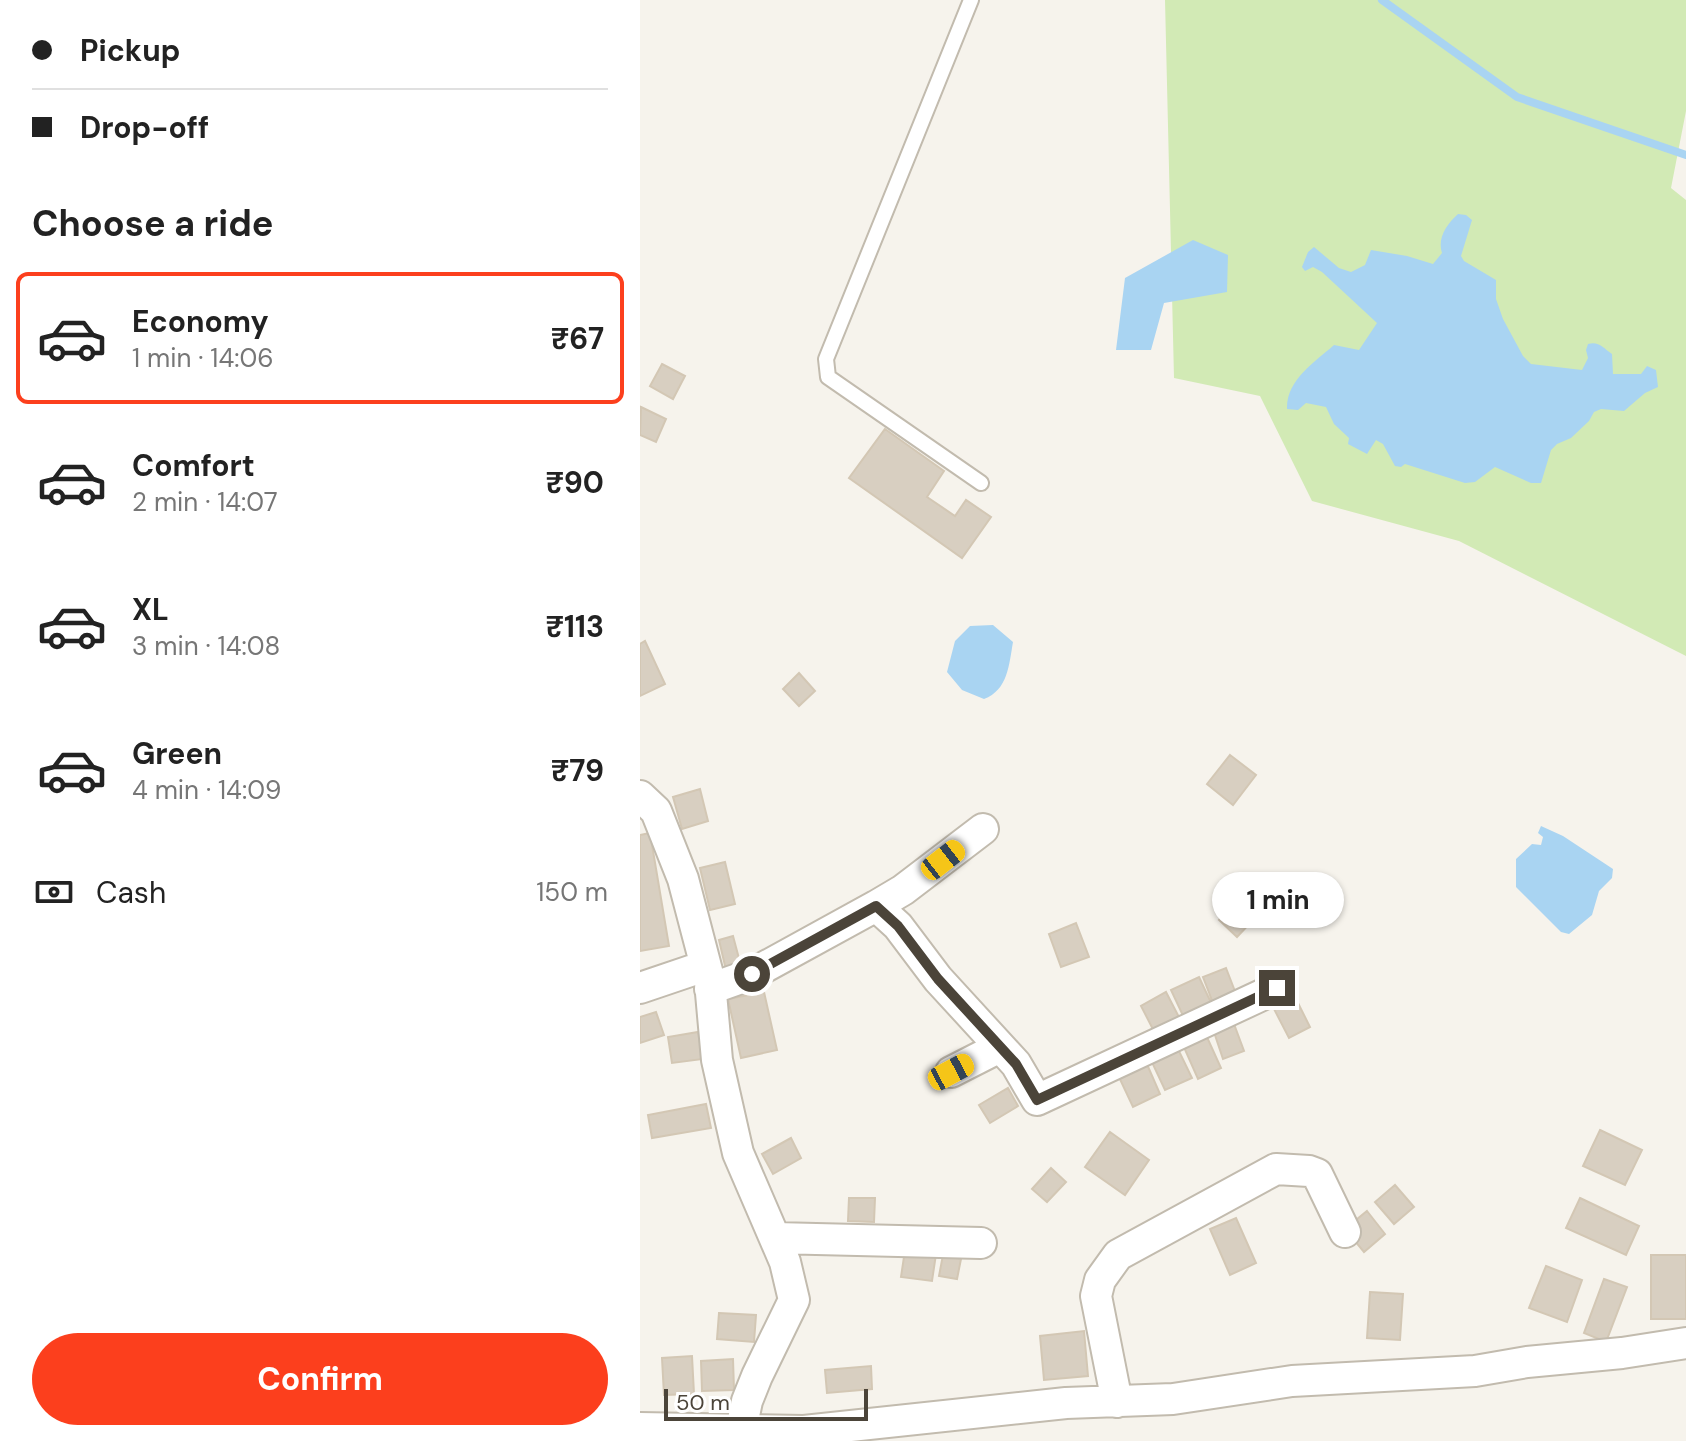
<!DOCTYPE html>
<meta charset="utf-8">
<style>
body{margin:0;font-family:"DM Sans",sans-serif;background:#f2f2f2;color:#222;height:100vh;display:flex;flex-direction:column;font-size:30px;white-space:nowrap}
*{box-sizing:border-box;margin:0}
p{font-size:26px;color:#767676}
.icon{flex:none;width:44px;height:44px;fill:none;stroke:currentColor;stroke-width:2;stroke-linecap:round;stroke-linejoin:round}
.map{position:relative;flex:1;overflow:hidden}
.details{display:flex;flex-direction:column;background:#fff;width:640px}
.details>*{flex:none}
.guide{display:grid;align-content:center;height:176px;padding:0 32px;background:#fff}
.scale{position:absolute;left:24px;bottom:20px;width:204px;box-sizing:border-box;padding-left:8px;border:4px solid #4b4439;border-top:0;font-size:22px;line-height:28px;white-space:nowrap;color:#4b4439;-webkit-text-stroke:6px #fff;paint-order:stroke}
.end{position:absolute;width:36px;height:36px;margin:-18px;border:10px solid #4b4439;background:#fff;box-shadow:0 0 0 4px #fff}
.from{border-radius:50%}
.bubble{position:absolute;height:56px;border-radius:28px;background:#fff;box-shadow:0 2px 6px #0004;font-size:26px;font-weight:700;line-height:56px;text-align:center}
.car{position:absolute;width:24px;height:48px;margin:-24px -12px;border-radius:10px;box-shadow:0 0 6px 2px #0007;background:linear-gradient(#f5c518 24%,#345 0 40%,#f5c518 0 76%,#345 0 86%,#f5c518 0)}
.guide b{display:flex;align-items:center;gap:28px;height:76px;font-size:30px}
.guide b+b{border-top:2px solid #e0e0e0}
.guide i{width:20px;height:20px;background:#222}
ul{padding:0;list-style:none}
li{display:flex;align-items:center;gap:24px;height:132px;margin:0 16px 12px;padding:0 16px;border:4px solid transparent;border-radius:12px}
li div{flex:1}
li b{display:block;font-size:30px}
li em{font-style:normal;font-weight:700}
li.on{border-color:#fc3f1d}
li>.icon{width:72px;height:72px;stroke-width:1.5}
h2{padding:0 32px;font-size:36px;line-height:96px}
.pay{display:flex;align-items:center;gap:20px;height:88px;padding:0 32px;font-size:30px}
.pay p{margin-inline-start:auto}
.primary-button{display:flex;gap:16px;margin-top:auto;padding:16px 32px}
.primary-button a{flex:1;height:92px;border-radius:48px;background:#fc3f1d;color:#fff;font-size:32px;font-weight:700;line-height:92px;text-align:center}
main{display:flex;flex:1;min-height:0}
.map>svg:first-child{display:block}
.green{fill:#d2eab5}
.water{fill:#a9d4f2}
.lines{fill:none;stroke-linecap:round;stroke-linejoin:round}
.stream{stroke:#a9d4f2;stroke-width:8}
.building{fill:#d8cfc1;stroke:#d3c7b4;stroke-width:2}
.lane-casing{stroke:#c2bbae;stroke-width:18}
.street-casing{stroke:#c2bbae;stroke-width:34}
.lane{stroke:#fff;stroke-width:14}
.street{stroke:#fff;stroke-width:30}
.route{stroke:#4b4439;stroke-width:10}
</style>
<main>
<section class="details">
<div class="guide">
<b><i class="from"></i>Pickup</b>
<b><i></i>Drop-off</b>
</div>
<h2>Choose a ride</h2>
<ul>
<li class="on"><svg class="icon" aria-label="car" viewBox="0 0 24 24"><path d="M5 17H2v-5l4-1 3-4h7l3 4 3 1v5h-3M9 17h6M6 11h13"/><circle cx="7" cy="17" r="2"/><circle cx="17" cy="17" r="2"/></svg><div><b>Economy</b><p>1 min · 14:06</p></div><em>₹67</em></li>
<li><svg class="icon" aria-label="car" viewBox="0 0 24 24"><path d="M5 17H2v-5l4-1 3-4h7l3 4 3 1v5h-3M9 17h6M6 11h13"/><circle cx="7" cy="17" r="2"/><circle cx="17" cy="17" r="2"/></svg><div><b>Comfort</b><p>2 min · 14:07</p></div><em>₹90</em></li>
<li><svg class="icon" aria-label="car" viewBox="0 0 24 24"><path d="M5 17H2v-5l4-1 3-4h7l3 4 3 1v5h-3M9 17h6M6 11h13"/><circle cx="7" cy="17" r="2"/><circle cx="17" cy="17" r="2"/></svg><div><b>XL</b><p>3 min · 14:08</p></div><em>₹113</em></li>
<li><svg class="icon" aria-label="car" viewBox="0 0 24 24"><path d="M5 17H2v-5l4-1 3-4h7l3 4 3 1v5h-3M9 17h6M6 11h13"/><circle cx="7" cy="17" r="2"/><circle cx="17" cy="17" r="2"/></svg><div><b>Green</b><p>4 min · 14:09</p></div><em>₹79</em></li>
</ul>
<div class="pay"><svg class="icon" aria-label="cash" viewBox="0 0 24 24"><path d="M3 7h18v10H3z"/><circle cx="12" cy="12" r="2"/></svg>Cash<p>150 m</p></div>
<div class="primary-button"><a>Confirm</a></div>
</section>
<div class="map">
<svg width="1046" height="1441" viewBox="0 0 1046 1441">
<rect width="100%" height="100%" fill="#f6f3ec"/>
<path class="green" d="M525,0H1046V111L1031,188L1046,200V656L819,541L672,501L620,396L534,378Z"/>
<path class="water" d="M818,214L826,215L832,220L821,256L824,261L856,280V299L863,319L883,356L891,364L942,370L948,358L946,350L948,344C959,341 963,348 972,354L973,374H1001L1007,366L1016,370L1018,387L1005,393L984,411L961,409L954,412L949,421L931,438L917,444L911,450L901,483H891L855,467L835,482L825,483L765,464L761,467L755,466L743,444L736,440L727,454L708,444L709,438L694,424L686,407L666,403L658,410L647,409C646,380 675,362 694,345L719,350L737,323L682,272L673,267L665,271L662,267L668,252L674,247L699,268L711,272L725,265L731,250L767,256L793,264L802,253C797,238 807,224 818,214Z
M553,240L588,255L587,292L524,303L511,350H476L485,278Z
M353,625L373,642C369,665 368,690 344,699L322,690L307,672L315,641L330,626Z
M901,826L923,836L973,869L972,878L959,891L952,915L929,934L921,932L876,887V859L892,844L901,845L903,837L898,833Z"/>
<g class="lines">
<path class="stream" d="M742,0L877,97L1046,155"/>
</g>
<path class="building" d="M22,364L45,376L33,399L10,386Z
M1,407L26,419L16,442L0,435Z
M245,429L304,471L287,497L315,516L326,500L351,517L322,558L209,478Z
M5,641L25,684L0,696V644Z
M159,673L175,691L159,706L143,689Z
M590,755L616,775L593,805L567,784Z
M60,789L68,821L42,829L33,797Z
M10,833L29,946L0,951V835Z
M85,862L95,904L70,910L60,868Z
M609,887L627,905L597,937L579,920Z
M436,923L449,957L421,967L409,934Z
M93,936L101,966L86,970L79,940Z
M586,968L596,994L573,1003L563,977Z
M559,977L574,1009L546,1022L531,990Z
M124,992L137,1050L101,1058L88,999Z
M526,992L542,1023L517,1037L501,1006Z
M654,995L670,1027L649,1038L633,1007Z
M16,1012L24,1035L0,1043V1017Z
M594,1024L604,1051L583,1059L574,1032Z
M58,1032L63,1059L32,1063L28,1037Z
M566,1035L581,1068L558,1079L543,1045Z
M536,1045L552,1078L525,1090L510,1058Z
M506,1062L520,1094L493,1107L478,1075Z
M368,1088L378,1106L350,1123L339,1105Z
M66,1104L71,1128L12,1138L8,1115Z
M960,1130L1002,1150L985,1185L943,1166Z
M470,1132L509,1160L485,1195L445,1167Z
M151,1138L161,1158L133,1174L122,1154Z
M411,1168L426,1182L407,1202L392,1189Z
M755,1185L774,1207L754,1224L735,1202Z
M209,1198H235L234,1222L208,1221Z
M940,1198L999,1226L986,1255L926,1228Z
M727,1211L745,1234L724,1252L705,1229Z
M596,1218L616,1263L590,1275L570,1229Z
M265,1250L296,1254L292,1281L261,1277Z
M303,1255L321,1259L317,1279L299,1276Z
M1011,1255H1046V1319H1011Z
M906,1266L942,1280L927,1322L889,1308Z
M964,1279L987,1287L966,1342L944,1333Z
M730,1292L763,1294L760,1340L727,1338Z
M79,1313L116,1315L114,1342L77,1339Z
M444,1331L448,1376L404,1380L400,1336Z
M52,1356L54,1394L24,1395L22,1358Z
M93,1359L94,1390L62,1391L61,1361Z
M231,1366L232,1389L187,1393L185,1370Z"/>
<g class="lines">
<g class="lane-casing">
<path id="lane" d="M331,0L186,359L188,377L341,483"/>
</g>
<g class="street-casing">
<path id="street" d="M0,796L16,811L43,879L70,982L77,1060L98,1153L145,1262L154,1300L117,1376L107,1401L101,1430
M236,906L263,890L343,829
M0,988L65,966
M70,989L112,974L236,906L258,926L298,979L376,1064L397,1100L637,988
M311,1072L360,1047
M135,1238L341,1243
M477,1402L456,1296L460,1280L478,1255L636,1169L669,1171L677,1174L705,1232
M0,1428L164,1431L426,1403L533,1399L652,1381L835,1371L887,1362L982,1353L1046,1343"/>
</g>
<use href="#lane" class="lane"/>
<use href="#street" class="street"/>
</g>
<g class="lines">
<path class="route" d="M112,974L236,906L258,926L298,979L376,1064L397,1100L637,988"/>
</g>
</svg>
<div class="scale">50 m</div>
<i class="end from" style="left:112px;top:974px"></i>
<i class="end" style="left:637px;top:988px"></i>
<div class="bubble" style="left:572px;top:872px;width:132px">1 min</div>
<i class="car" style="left:303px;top:860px;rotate:52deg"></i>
<i class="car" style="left:311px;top:1072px;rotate:62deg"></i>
</div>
</main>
